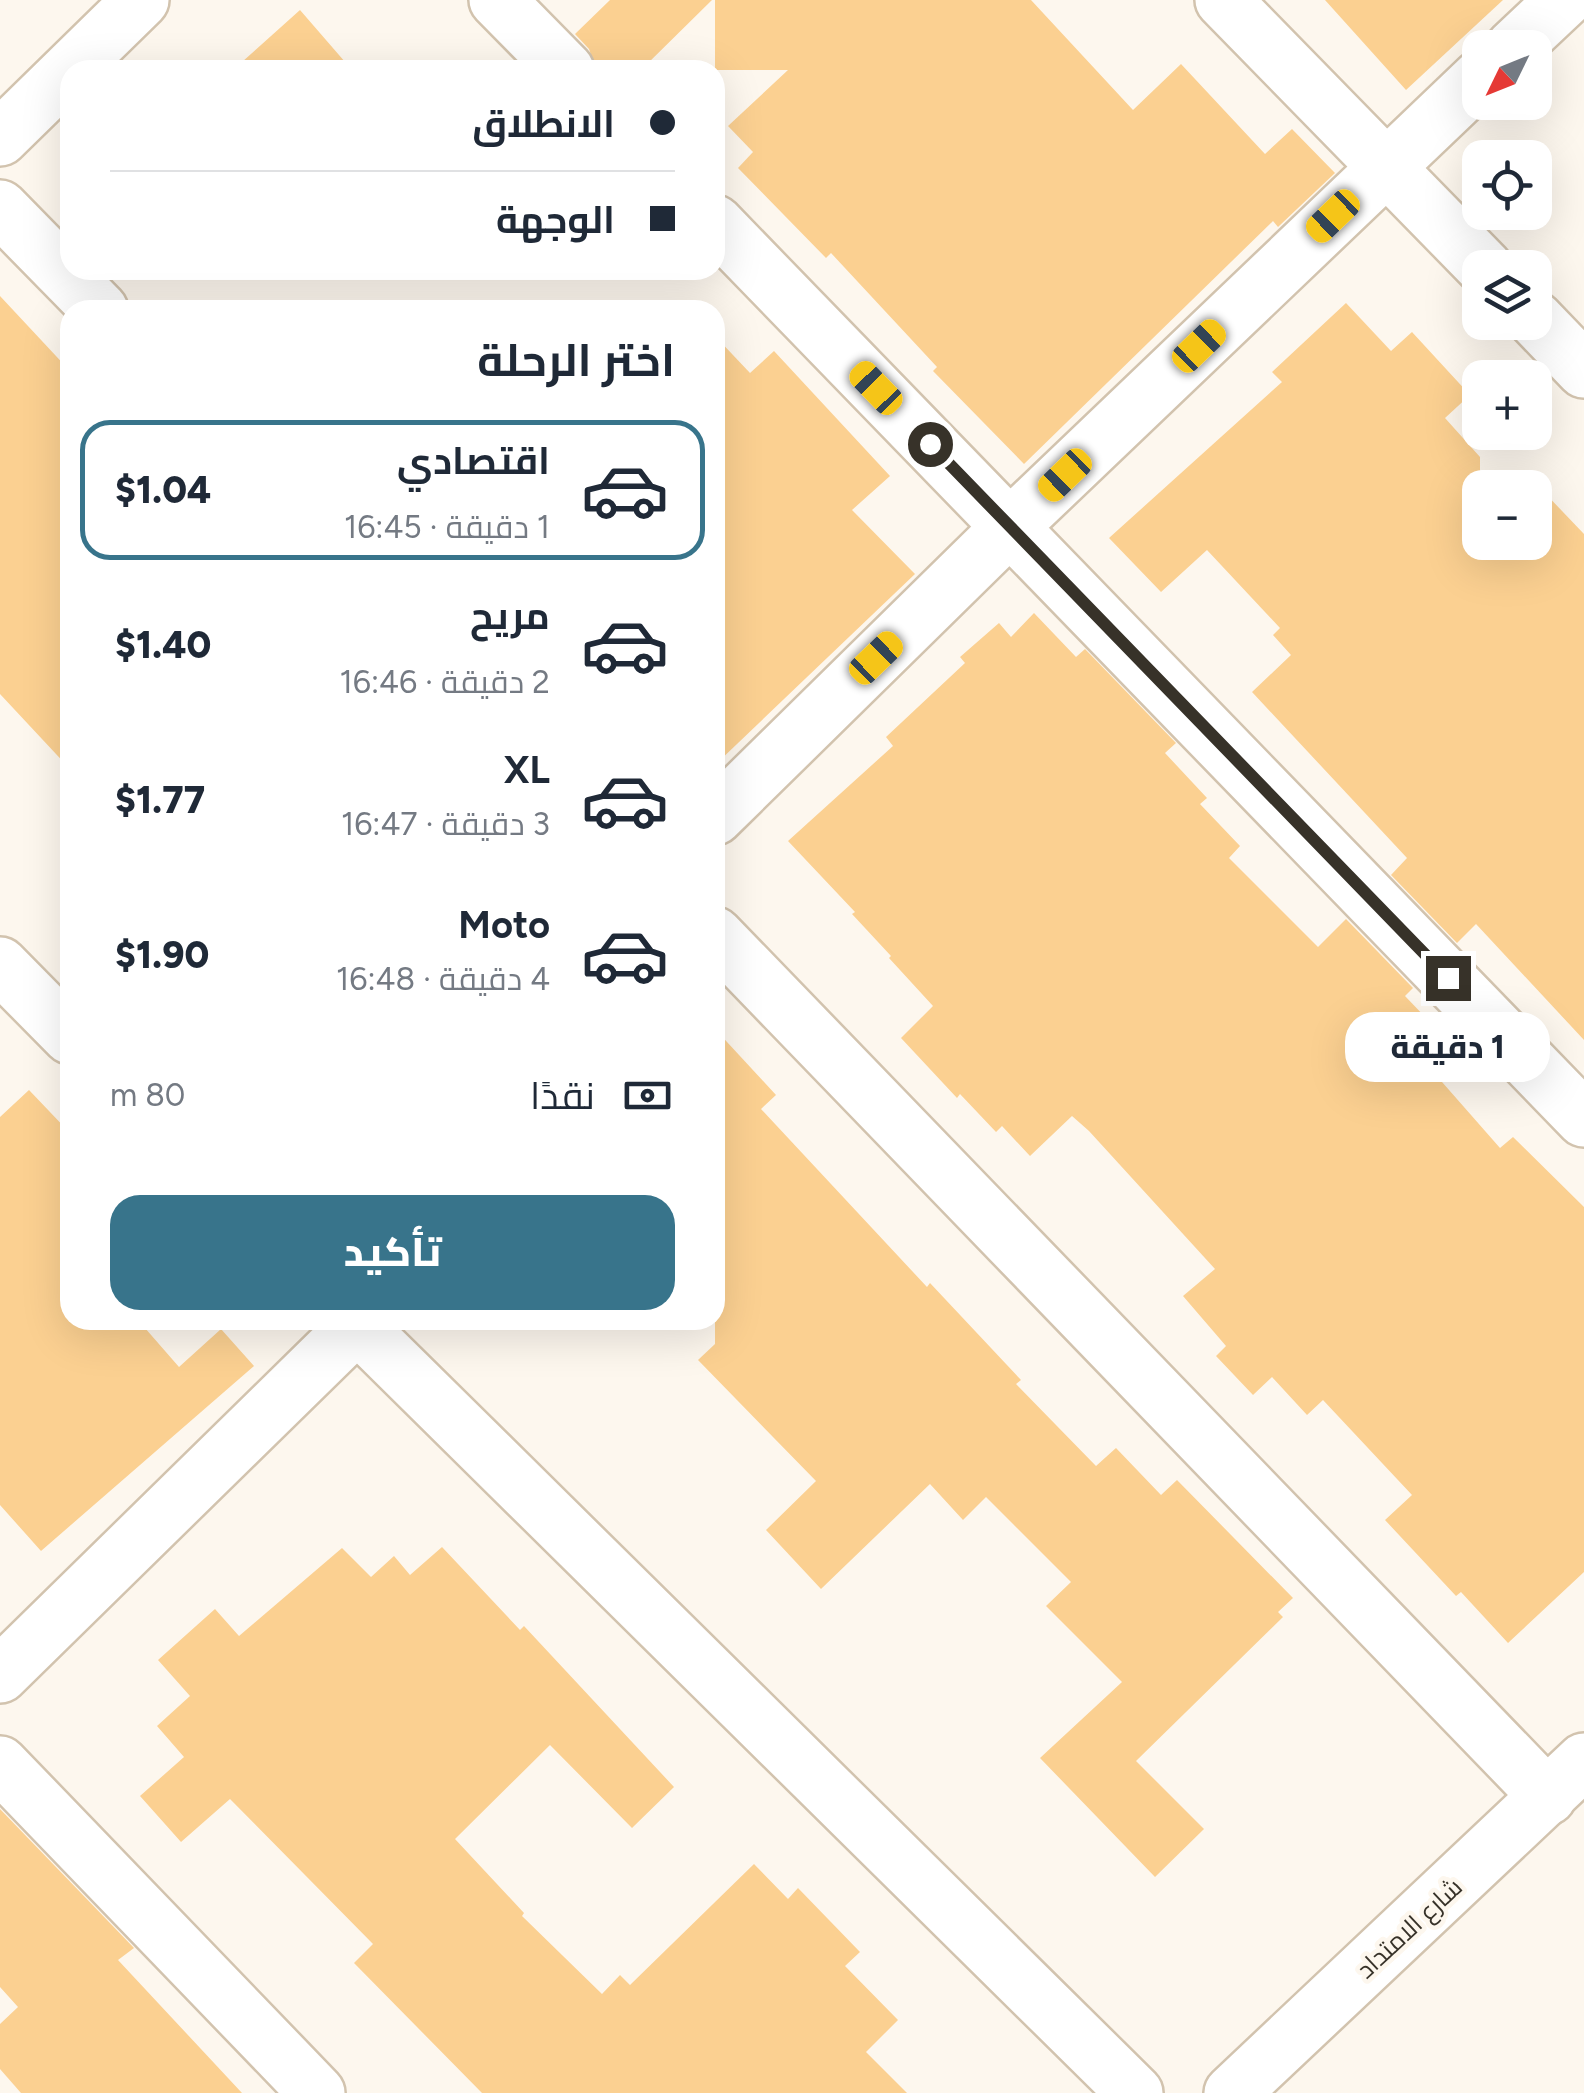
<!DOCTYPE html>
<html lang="ar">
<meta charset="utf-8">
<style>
body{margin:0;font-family:Figtree,Cairo,sans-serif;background:#f2f2f3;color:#1f2937;direction:rtl;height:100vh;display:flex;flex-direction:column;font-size:38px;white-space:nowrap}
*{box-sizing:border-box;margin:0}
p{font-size:32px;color:#747a83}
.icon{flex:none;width:55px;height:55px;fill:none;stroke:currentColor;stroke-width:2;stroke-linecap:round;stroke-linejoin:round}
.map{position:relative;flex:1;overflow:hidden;direction:ltr}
.details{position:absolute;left:60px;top:300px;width:665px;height:1030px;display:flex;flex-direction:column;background:#fff;border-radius:30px;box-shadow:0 10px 40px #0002;direction:rtl}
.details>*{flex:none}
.banner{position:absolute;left:60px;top:60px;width:665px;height:220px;border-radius:30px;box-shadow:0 10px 40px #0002;direction:rtl;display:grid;align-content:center;height:220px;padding:0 50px;background:#fff}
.needle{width:65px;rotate:227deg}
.buttons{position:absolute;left:1462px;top:30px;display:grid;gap:20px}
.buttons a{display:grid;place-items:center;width:90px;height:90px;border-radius:20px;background:#fff;box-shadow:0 10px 40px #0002;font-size:50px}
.end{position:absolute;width:45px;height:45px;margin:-22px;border:12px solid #373229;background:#fff;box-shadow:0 0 0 5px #fff}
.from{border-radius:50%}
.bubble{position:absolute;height:70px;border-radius:30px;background:#fff;box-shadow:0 10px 40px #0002;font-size:32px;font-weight:800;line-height:70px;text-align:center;direction:rtl}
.car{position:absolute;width:30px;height:60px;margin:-30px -15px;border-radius:12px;box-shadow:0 0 8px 2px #0007;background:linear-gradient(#f5c518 24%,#345 0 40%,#f5c518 0 76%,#345 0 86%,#f5c518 0)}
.banner b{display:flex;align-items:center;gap:35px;height:95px;font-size:38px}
.banner b+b{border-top:2px solid #e0e1e3}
.banner i{width:25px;height:25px;background:#1f2937}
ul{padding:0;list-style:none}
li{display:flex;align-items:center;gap:30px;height:140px;margin:0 20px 15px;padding:0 30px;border:5px solid transparent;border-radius:30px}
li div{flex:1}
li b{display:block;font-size:38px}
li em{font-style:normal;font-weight:800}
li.on{border-color:#38748b}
li>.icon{width:90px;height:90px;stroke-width:1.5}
h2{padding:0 50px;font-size:45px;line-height:120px}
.pay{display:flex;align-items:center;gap:25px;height:110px;padding:0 50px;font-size:38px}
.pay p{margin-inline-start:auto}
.primary-button{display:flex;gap:20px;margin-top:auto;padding:20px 50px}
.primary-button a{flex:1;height:115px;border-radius:30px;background:#38748b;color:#fff;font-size:40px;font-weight:800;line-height:115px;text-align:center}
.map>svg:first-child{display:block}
.building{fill:#fbd091}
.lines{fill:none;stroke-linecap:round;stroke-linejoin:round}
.street-casing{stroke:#d2c3ae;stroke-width:60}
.secondary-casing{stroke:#d2c3ae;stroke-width:60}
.street{stroke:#fff;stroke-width:55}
.secondary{stroke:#fff;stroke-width:55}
.route{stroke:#373229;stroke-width:12}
.labels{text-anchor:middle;stroke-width:9;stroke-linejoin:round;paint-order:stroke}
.street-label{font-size:25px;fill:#373229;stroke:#fdf7ee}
</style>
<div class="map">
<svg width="1584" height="2093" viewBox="0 0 1584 2093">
<rect width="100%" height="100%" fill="#fdf7ee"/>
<path class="building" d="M610,0H712L641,70H596L589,49L575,34Z
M715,0H1031L1133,110L1181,64L1265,154L1292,129L1335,173L1278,227L1273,221L1024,464L933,371L937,367L831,253L826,258L738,168L753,152L728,126L788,70H715Z
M1325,0H1503L1406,90Z
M300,10L352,70H233Z
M0,296L70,371V769L0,694Z
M1346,303L1391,351L1412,332L1470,395L1445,418L1480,457V548L1486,542H1535V496L1542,490L1584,534V1040L1476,924L1457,943L1391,875L1407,858L1252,692L1291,655L1273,635L1280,628L1207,550L1161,592L1109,538L1282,382L1272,372Z
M715,336L750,373L774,351L890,476L852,510L915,574L715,765Z
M1034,613L1076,657L1085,649L1176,743L1165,753L1207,798L1200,804L1240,846L1229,858L1318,947L1346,919L1413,988L1405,996L1428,1020L1406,1041L1500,1148L1513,1137L1584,1207V1572L1508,1643L1461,1592L1456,1596L1385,1520L1412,1495L1323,1400L1307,1415L1272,1377L1253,1395L1216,1356L1226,1346L1183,1296L1215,1269L1089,1131L1072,1116L1030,1156L1002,1126L996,1132L960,1094L957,1098L901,1038L933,1006L889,958L891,956L852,914L855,912L788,841L893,746L886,737L965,663L960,657L999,623L1011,637Z
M715,1029L776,1095L761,1109L927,1287L930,1283L1021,1380L1016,1384L1096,1466L1116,1448L1161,1495L1177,1480L1293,1598L1278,1612L1283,1617L1136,1761L1204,1829L1155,1877L1040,1758L1122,1682L1046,1606L1071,1582L986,1497L963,1520L930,1484L821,1589L766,1530L816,1481L698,1360L715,1344Z
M29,1090L70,1133V1320H138L179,1367L221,1329L254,1366L41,1551L0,1505V1117Z
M442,1547L520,1630L524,1626L674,1787L632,1828L550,1745L455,1839L524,1913L522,1916L602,1994L620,1975L630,1985L754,1864L788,1899L798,1888L860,1952L845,1966L898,2020L866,2052L907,2093H482L354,1963L373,1944L230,1799L181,1842L140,1796L184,1757L157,1726L190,1696L158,1660L215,1609L239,1636L342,1548L371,1577L394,1556L410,1575Z
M0,1809L134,1948L118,1960L242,2093H21L0,2069V2024L18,2007L0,1987Z"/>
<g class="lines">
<g class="street-casing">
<path id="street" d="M497,0L566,70
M1223,0L1485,268
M1513,48L1564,0
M0,138L141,0
M0,208L100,310
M715,223L1584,1119
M1535,319L1584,370
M715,817L1011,526L1480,78
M715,935L1548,1797
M0,965L70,1036
M352,1320L1135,2093
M0,1675L357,1325
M0,1764L317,2093"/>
</g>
<g class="secondary-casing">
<path id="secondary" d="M1232,2093L1584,1761"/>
</g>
<use href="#street" class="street"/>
<use href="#secondary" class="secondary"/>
</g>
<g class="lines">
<path class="route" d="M930,444L1448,978"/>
</g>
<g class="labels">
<g class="street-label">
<text transform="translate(1409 1928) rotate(-43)" y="9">شارع الامتداد</text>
</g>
</g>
</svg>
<div class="buttons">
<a><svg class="needle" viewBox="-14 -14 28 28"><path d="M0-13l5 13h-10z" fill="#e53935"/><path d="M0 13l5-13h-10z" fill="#747a83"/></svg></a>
<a><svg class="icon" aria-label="locate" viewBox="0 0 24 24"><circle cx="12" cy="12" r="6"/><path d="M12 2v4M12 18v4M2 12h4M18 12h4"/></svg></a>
<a><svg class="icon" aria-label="layers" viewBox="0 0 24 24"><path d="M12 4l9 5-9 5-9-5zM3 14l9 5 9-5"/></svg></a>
<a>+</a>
<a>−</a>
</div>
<i class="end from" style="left:930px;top:444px"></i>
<i class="end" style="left:1448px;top:978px"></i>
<div class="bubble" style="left:1345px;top:1012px;width:205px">1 دقيقة</div>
<i class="car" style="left:1333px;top:216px;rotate:226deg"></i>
<i class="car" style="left:1199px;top:346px;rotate:46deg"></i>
<i class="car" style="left:876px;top:388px;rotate:316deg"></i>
<i class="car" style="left:1065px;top:475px;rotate:226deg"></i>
<i class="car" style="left:876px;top:658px;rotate:46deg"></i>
<div class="banner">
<b><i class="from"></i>الانطلاق</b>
<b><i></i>الوجهة</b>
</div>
<section class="details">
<h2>اختر الرحلة</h2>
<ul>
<li class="on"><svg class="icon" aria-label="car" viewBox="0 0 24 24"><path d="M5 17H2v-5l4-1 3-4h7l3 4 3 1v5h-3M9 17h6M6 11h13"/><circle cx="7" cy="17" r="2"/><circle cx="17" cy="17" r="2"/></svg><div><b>اقتصادي</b><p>1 دقيقة · 16:45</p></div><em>$1.04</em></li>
<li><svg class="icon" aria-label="car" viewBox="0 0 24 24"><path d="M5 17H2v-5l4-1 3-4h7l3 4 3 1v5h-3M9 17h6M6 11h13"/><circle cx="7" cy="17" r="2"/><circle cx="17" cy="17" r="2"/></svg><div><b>مريح</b><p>2 دقيقة · 16:46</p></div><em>$1.40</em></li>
<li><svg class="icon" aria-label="car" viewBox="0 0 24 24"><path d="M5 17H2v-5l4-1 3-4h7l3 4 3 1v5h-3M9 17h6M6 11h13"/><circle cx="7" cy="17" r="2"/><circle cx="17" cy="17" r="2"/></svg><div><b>XL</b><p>3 دقيقة · 16:47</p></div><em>$1.77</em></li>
<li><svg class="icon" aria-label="car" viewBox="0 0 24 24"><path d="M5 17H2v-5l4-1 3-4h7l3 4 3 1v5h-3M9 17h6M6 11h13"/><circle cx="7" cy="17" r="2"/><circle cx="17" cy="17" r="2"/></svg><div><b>Moto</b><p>4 دقيقة · 16:48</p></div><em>$1.90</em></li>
</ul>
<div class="pay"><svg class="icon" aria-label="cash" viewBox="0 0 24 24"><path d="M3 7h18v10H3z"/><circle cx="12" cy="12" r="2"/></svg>نقدًا<p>80 m</p></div>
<div class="primary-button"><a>تأكيد</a></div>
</section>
</div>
